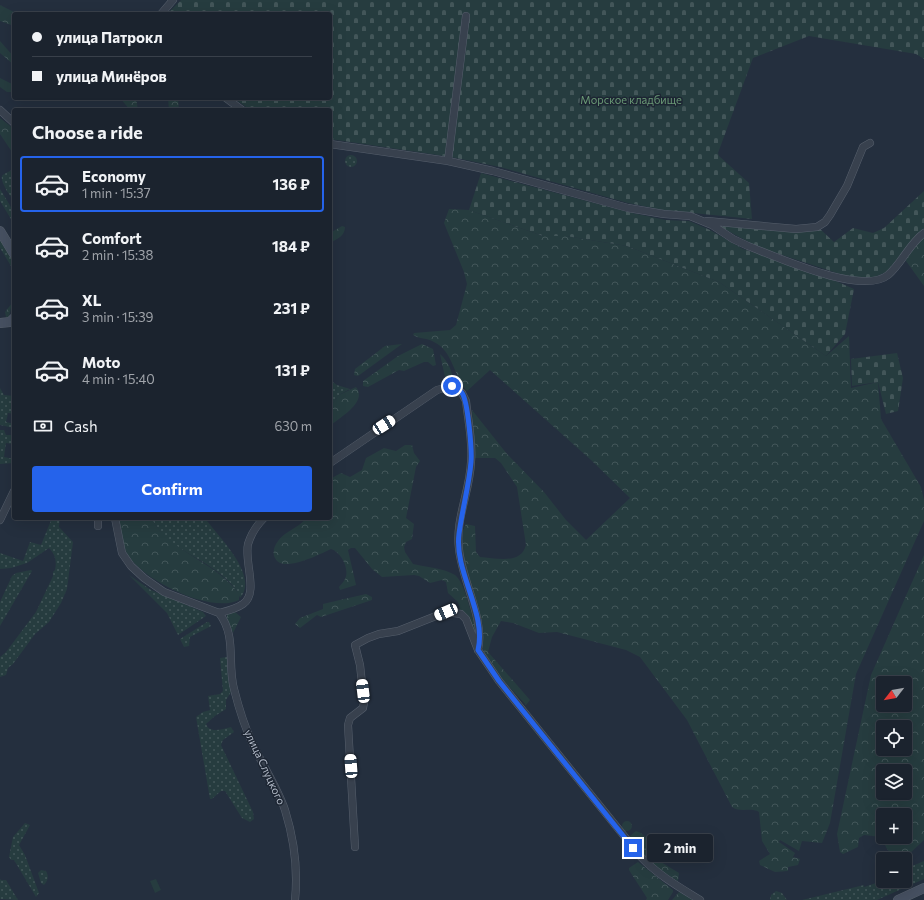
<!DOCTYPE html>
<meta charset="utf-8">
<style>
body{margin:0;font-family:Commissioner,sans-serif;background:#242b36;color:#f1f3f6;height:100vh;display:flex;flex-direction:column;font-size:15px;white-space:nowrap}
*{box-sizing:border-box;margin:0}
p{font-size:13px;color:#a0a4aa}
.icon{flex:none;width:22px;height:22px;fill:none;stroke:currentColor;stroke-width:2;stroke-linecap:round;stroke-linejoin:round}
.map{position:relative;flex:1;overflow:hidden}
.panel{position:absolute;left:12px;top:108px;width:320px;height:412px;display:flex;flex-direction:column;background:#1b232e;border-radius:4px;box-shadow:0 4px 16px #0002,0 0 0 1px #39404a}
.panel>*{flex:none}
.hud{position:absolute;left:12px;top:12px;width:320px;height:88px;border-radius:4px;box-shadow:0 4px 16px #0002,0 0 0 1px #39404a;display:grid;align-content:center;height:88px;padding:0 20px;background:#1b232e}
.needle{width:26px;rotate:239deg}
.tools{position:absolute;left:876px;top:676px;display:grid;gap:8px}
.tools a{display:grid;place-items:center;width:36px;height:36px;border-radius:4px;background:#1b232e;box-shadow:0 4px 16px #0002,0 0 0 1px #39404a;font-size:20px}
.end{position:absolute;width:18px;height:18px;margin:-9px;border:5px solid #2563eb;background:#fff;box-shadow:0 0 0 2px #fff}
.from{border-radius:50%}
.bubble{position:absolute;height:28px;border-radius:4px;background:#1b232e;box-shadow:0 4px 16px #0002,0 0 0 1px #39404a;font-size:13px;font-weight:700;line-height:28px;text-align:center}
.car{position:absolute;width:12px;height:24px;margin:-12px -6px;border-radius:5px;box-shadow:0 0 3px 1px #0007;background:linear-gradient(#fff 24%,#345 0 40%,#fff 0 76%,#345 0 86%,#fff 0)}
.hud b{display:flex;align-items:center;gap:14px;height:38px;font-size:15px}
.hud b+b{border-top:1px solid #39404a}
.hud i{width:10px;height:10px;background:#f1f3f6}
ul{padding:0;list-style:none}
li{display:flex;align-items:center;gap:12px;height:56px;margin:0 8px 6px;padding:0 12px;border:2px solid transparent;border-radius:4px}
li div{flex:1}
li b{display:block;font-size:15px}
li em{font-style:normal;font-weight:700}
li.on{border-color:#2563eb}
li>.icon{width:36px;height:36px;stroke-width:1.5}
h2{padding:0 20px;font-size:18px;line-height:48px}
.pay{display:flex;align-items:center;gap:10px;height:44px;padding:0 20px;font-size:15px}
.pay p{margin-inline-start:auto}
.button{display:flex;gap:8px;margin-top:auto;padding:8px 20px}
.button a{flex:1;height:46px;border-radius:4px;background:#2563eb;color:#fff;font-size:16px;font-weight:700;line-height:46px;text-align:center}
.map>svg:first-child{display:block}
.grass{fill:url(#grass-dots)}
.forest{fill:url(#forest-crowns);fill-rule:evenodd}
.cemetery{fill:url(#cemetery-stones)}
.pitch{fill:#263c3f}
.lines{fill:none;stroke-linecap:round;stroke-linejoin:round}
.street-casing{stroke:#565f6c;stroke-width:8}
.secondary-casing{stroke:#565f6c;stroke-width:10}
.street{stroke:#38414e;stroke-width:7}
.secondary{stroke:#465061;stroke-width:9}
.route{stroke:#2563eb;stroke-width:5}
.labels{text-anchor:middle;stroke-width:3;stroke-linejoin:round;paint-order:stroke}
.park-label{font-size:11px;fill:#6b9a76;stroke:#1d2633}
.street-label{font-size:11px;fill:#b4bcc9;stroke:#1d2633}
</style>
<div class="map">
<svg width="924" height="900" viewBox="0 0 924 900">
<defs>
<pattern id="grass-dots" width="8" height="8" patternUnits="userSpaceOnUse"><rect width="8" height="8" fill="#263c3f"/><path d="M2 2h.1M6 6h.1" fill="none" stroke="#435659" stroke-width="1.8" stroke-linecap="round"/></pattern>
<pattern id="forest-crowns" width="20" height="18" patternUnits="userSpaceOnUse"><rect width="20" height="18" fill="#263c3f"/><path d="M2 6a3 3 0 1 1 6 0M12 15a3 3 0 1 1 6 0" fill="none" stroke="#435659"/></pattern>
<pattern id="cemetery-stones" width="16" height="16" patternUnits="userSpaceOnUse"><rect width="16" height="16" fill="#263c3f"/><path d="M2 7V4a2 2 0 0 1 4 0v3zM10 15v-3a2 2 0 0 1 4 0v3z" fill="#435659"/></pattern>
</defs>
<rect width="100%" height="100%" fill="#242f3e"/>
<path class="grass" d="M345 161a6 6 0 1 1 12 0a6 6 0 1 1-12 0Z
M14,169V201C10,196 0,182 2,176C4,173 11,171 14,169Z
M0,189L14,212V224L0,201Z
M0,238L14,259V271L0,248Z
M330,380L337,385L350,389L339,395L330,407Z
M0,388L4,395L14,396V414L8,413L6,422L14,424V428L0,425Z
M0,430H4L6,435H14V453L12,452V444L6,443L4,457L14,459V463L0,464Z
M52,518H60L59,527L73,542L67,589L61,603L49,622L35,634L13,664L8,668L6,675L0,677V657L6,652L36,612L53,576V572L55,570C57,561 55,554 49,548L27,563L11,568L0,569V553L23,561L30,542L41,545Z
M151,518H205C217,536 260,575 240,598C234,576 191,556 173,544C165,538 156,527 151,518Z
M31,570L32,571L0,626V602L12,576L16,573Z
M129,575L151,590L203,612L206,616L178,635L167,613Z
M207,622H209L211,626L190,637L189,646L184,647L180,639Z
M227,657L228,677L231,692L226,700V709L215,716L206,724C210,734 222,729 231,727L234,732L223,740L221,745L253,812L254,819L250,822L242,818L225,791H221L212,799H210L196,717L203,712L210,710L208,696L220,694L223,691L220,658Z
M25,823L30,825L19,845L25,855L39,893L36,897L14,860H11L9,857L13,837Z
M924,861V879L877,900H802L864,885V887L879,882V880L883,878V881H905V869Z
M41,870L46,871C49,876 48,881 44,885L41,883L38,873Z
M0,879L1,880H6L18,900L0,899Z
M776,891L782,893L787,900H770L771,895Z"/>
<path class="forest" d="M0,5L18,14H14V26L0,21Z
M0,41L14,57V65L0,53Z
M0,78L14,85V92H7L0,87Z
M120,98H136L138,110H130Z
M168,98H178L179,110H169Z
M0,118L14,129V155L0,134Z
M449,209L469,210L543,236H566L627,246L719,282L826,356L849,336L851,388L878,382L881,419L921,487L924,500V521L856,674L830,823L822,843L802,841L799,851L780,840L779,842L795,853L793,857L800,859L798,865L788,867V871L775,872L760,865L759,861L770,854L762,841L759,812C751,807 740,813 732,807L687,720L640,657L626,650L557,632L539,633L513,623L501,621L492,637L488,652L530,700L526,705C512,689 493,672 484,652C481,647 484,632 482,625C478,604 453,541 466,524L475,526L476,552L480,557C496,558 521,565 526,545L517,487L501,463L495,458H475L472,410L507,454L544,492L566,520L586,540L630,498L591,460L490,370L467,391C453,376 454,352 434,342C428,338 419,339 413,335L414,333L450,330L456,325L467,284L464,272L444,223Z
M342,226L345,227C345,236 337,239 330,243V233Z
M924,237V286L906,261L907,256Z
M12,303L9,317H6L5,312Z
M402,344L358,376L354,375L355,369L385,346Z
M422,344L433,349L436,365L433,366L428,362H424L404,371L399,370L368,387L363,386V381L398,356Z
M440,354C448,361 453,372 453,382L445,377Z
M356,387C368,402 340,417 330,426V407L339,395Z
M405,445H412L414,453L420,461L416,467L406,518L414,524L412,539L406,542L404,547L405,552L413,564C425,567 444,568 455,575C465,582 472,618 476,630L475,633L460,610L458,602L448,593L446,582L442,580L430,583L419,576L414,575L382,577L372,569L355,548H351L348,550L356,585L340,590L339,587C341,584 344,582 345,579C350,569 341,552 331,549C320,554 282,574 275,558C272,553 274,546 278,541C285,531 299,528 306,518H330V479L341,473L350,477L362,470L366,458L384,448L396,451Z
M119,518H151C170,553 216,561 239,594V600C211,614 146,581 129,557C122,546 121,530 119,518Z
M924,555V840L906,857L901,858L894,857L887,849L881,837L864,835L859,838L858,847L843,854L840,852L837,834L871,675ZM883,683H905V705H883ZM883,727H905V749H883ZM883,771H905V793H883ZM883,815H905V837H883Z
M366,594L372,597V600L321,617L317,615L300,628L295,624L300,618L323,609V604L327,603Z
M235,612L241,617L233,633L227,619V614Z
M622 826a5 5 0 1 1 10 0a5 5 0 1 1-10 0Z
M636,831L641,833L657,848L656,859L679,873L678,881L654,867L630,840V836Z
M638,862L673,890V892L668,900H646L647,898L629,870V868Z
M679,892L693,900H672Z"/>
<path class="cemetery" d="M181,0H924V59L916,54L809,36L753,58L718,153L719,156L749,183L752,219L663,210L628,203L500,167L451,157L330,139V110H250L234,98H330V14H167Z
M481,173L632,213L666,220L689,221L710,230L743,249L810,270L854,289L845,334L826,356L719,282L627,246L566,236H543L469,210Z
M924,191V230L911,243L886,272L873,278H852L758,247L717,225L807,232L820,229L834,242L853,228L873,233L884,228Z
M897,353L903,378L898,411L886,414L878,382L852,386L851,359Z"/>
<path class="pitch" d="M156,879L161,890L155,893L150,881Z"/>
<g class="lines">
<g class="street-casing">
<path id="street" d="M161,14L173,0
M226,98L242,110
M0,110L14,123
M330,144L448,161L493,171L628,208L664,214L690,216L712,225L733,239L748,246C777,257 862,296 888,275C902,263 909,244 924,233
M448,161L466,16
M707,221L796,229L817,227L825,222L830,215L847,186L863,147L870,143
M330,463L437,390L452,386L462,393L466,401C468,420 473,442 471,462C470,491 455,520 459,549C462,581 485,619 478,650
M98,518V526
M115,518L122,553L131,566L144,578L164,592L219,613C227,611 236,609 243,604C259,593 244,562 248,544C251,534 257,525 264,518
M0,520L14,491
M219,613C237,636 227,663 234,689C239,709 246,731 255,749C265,769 278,789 285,810C294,839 298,870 295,900
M355,847L348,725L350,718L363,708L364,702L360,665L355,645L368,638L379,634L398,631L446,612L461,614L466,619L478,650L499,681L641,857C658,875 679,887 700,900"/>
</g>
<g class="secondary-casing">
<path id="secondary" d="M0,231L14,254
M0,323L10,322L14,318
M898,900L924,888"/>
</g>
<use href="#street" class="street"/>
<use href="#secondary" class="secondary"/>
</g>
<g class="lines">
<path class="route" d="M452,386C456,388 460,390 462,393C468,401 472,451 471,462C469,486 462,510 459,534C454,572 487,613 478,650L499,681L633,848"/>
</g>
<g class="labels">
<g class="park-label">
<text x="631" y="104">Морское кладбище</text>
</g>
<g class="street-label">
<text transform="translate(265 767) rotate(65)" y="4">улица Слуцкого</text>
</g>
</g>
</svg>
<div class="tools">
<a><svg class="needle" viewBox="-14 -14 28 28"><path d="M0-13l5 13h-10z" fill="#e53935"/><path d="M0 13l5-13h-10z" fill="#a0a4aa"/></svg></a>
<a><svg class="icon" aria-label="locate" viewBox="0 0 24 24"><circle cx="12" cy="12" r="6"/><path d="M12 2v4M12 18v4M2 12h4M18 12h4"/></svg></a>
<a><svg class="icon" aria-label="layers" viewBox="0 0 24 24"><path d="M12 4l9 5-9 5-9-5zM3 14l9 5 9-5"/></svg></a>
<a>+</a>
<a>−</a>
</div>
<i class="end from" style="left:452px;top:386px"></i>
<i class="end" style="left:633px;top:848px"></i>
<div class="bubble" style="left:647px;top:834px;width:66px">2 min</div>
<i class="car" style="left:384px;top:425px;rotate:57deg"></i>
<i class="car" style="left:446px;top:612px;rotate:247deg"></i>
<i class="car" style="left:363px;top:691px;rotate:353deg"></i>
<i class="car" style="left:351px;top:766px;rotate:356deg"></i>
<div class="hud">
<b><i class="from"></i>улица Патрокл</b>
<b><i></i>улица Минёров</b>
</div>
<section class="panel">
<h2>Choose a ride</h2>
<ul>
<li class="on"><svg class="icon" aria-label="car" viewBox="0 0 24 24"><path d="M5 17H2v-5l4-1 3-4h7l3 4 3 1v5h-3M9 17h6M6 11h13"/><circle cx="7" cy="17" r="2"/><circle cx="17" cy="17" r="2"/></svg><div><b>Economy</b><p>1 min · 15:37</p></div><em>136 ₽</em></li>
<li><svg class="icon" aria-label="car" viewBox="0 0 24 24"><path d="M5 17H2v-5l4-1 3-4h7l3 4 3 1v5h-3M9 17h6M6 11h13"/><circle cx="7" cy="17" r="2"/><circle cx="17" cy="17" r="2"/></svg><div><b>Comfort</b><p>2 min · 15:38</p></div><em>184 ₽</em></li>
<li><svg class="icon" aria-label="car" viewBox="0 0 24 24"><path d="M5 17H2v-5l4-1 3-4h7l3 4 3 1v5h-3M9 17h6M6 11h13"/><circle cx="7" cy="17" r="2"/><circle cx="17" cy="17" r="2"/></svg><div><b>XL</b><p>3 min · 15:39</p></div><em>231 ₽</em></li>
<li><svg class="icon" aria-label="car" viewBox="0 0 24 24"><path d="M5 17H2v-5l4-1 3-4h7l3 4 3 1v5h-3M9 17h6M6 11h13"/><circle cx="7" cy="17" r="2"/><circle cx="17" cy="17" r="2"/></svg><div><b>Moto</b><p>4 min · 15:40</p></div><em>131 ₽</em></li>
</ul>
<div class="pay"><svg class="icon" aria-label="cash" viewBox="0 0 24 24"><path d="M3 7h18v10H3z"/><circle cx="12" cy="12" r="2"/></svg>Cash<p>630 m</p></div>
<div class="button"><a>Confirm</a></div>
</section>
</div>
